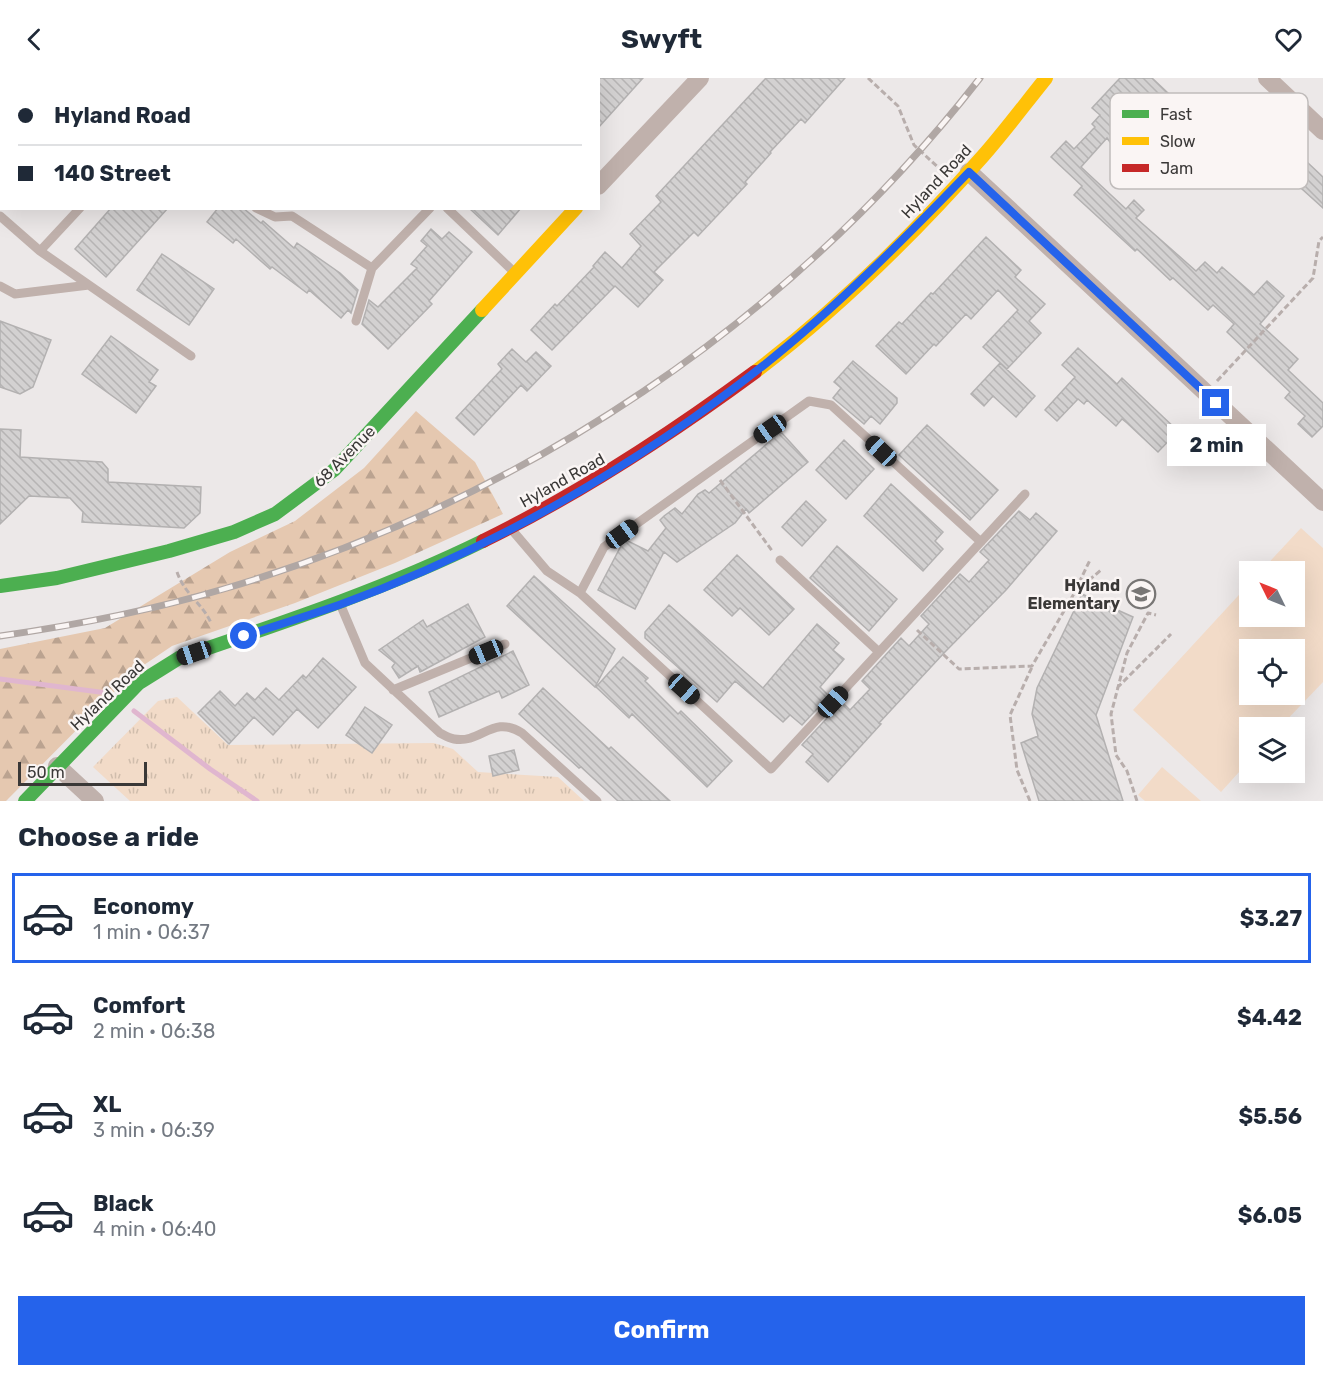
<!DOCTYPE html>
<meta charset="utf-8">
<style>
body{margin:0;font-family:Rubik,sans-serif;background:#f6f6f7;color:#1f2937;height:100vh;display:flex;flex-direction:column;font-size:22px;white-space:nowrap}
*{box-sizing:border-box;margin:0}
p{font-size:20px;color:#747a83}
.icon{flex:none;width:33px;height:33px;fill:none;stroke:currentColor;stroke-width:2;stroke-linecap:round;stroke-linejoin:round}
.map{position:relative;height:723px;overflow:hidden}
.side{display:flex;flex-direction:column;background:#fff;flex:1}
.side>*{flex:none}
.guide{position:absolute;left:0px;top:0px;width:600px;height:132px;box-shadow:0 6px 24px #0002;display:grid;align-content:center;height:132px;padding:0 18px;background:#fff}
.needle{width:39px;rotate:313deg}
.buttons{position:absolute;left:1239px;top:483px;display:grid;gap:12px}
.buttons a{display:grid;place-items:center;width:66px;height:66px;border-radius:0px;background:#fff;box-shadow:0 6px 24px #0002;font-size:30px}
.scale{position:absolute;left:18px;bottom:15px;width:129px;box-sizing:border-box;padding-left:6px;border:3px solid #3a3837;border-top:0;font-size:16px;line-height:21px;white-space:nowrap;color:#3a3837;-webkit-text-stroke:4px #faf5f4;paint-order:stroke}
.end{position:absolute;width:27px;height:27px;margin:-14px;border:8px solid #2563eb;background:#fff;box-shadow:0 0 0 3px #fff}
.from{border-radius:50%}
.bubble{position:absolute;height:42px;border-radius:0px;background:#fff;box-shadow:0 6px 24px #0002;font-size:20px;font-weight:700;line-height:42px;text-align:center}
.car{position:absolute;width:18px;height:36px;margin:-18px -9px;border-radius:8px;box-shadow:0 0 4px 2px #0007;background:linear-gradient(#222 24%,#8ab4d8 0 40%,#222 0 76%,#8ab4d8 0 86%,#222 0)}
.guide b{display:flex;align-items:center;gap:21px;height:57px;font-size:22px}
.guide b+b{border-top:2px solid #e0e1e3}
.guide i{width:15px;height:15px;background:#1f2937}
ul{padding:0;list-style:none}
li{display:flex;align-items:center;gap:18px;height:90px;margin:0 12px 9px;padding:0 6px;border:3px solid transparent;border-radius:0px}
li div{flex:1}
li b{display:block;font-size:22px}
li em{font-style:normal;font-weight:700}
li.selected{border-color:#2563eb}
li>.icon{width:54px;height:54px;stroke-width:1.5}
h2{padding:0 18px;font-size:27px;line-height:72px}
.button{display:flex;gap:12px;margin-top:auto;padding:12px 18px}
.button a{flex:1;height:69px;border-radius:0px;background:#2563eb;color:#fff;font-size:24px;font-weight:700;line-height:69px;text-align:center}
header{display:flex;justify-content:space-between;align-items:center;height:78px;padding:0 18px;background:#fff;font-size:27px;font-weight:700}
.map>svg:first-child{display:block}
.grass{fill:#f2dbc8;fill-rule:evenodd}
.forest{fill:url(#forest-firs)}
.park{fill:url(#park-tufts)}
.lines{fill:none;stroke-linecap:round;stroke-linejoin:round}
.stream{stroke:#e0b6cf;stroke-width:5}
.building{fill:url(#building-back-hatch);stroke:#b3b1b1;stroke-width:1.5}
.path{stroke:#b8aeac;stroke-width:3;stroke-dasharray:6 3;stroke-linecap:butt}
.lane{stroke:#c0b1ac;stroke-width:9}
.street{stroke:#c0b1ac;stroke-width:18}
.fast{stroke:#4caf50;stroke-width:14}
.slow{stroke:#ffc107;stroke-width:14}
.jam{stroke:#c62828;stroke-width:14}
.rail-casing{stroke:#b0a7a4;stroke-width:7}
.rail{stroke:#faf5f4;stroke-width:4.5;stroke-dasharray:14;stroke-linecap:butt}
.route{stroke:#2563eb;stroke-width:8}
.labels{text-anchor:middle;stroke-width:5;stroke-linejoin:round;paint-order:stroke}
.street-label{font-size:16px;fill:#3a3837;stroke:#faf5f4}
.poi-label{font-size:16px;font-weight:bold;fill:#3a3837;stroke:#faf5f4;text-anchor:end}
.key{fill:#faf5f4;stroke:#c0bcbb;stroke-width:1.5}
.key-label{font-size:16px;fill:#3a3837}
</style>
<header><svg class="icon" aria-label="back" viewBox="0 0 24 24"><path d="M15 5l-7 7 7 7"/></svg>Swyft<svg class="icon" aria-label="heart" viewBox="0 0 24 24"><path d="M12 20l-8-8c-3-5 5-10 8-4 3-6 11-1 8 4z"/></svg></header>
<div class="map">
<svg width="1323" height="723" viewBox="0 0 1323 723">
<defs>
<pattern id="forest-firs" width="22" height="20" patternUnits="userSpaceOnUse" patternTransform="scale(1.5)"><rect width="22" height="20" fill="#e5c8b0"/><path d="M5 1l3.5 6h-7zM16 11l3.5 6h-7z" fill="#bba390"/></pattern>
<pattern id="park-tufts" width="24" height="20" patternUnits="userSpaceOnUse" patternTransform="scale(1.5)"><rect width="24" height="20" fill="#f2dbc8"/><path d="M3 7l-1-3M5 7V3M7 7l1-3M15 17l-1-3M17 17v-4M19 17l1-3" fill="none" stroke="#d0bdac"/></pattern>
<pattern id="building-back-hatch" width="6" height="6" patternUnits="userSpaceOnUse" patternTransform="scale(1.5)"><rect width="6" height="6" fill="#d3d1d1"/><path d="M-1 5l2 2M0 0l6 6M5-1l2 2" fill="none" stroke="#b6b4b4"/></pattern>
</defs>
<rect width="100%" height="100%" fill="#ece8e8"/>
<path class="grass" d="M1301,450L1323,470V604L1280,649L1250,650L1249,683L1221,714L1133,632L1249,506L1250,538H1294V494L1261,493ZM1250,572H1294V616H1250Z
M1162,689L1201,723H1145L1138,717Z"/>
<path class="forest" d="M416,333L475,384L503,436L395,485L295,525L172,568L135,593L6,723H0V571L105,550L230,474L295,443L364,390Z"/>
<path class="park" d="M177,619L228,667L434,665L453,671L478,694L558,699L584,723H130L93,689L158,623Z"/>
<g class="lines">
<path class="stream" d="M0,601L107,615
M134,633L210,691L257,723"/>
</g>
<path class="building" d="M598,0H643L598,50Z
M766,0H845L805,45L801,41L770,74L771,75L745,104L747,106L698,158L694,154L654,194L663,202L638,229L615,208L552,272L531,252L555,226L557,228L594,189L593,188L605,174L622,190L641,168L630,156L661,124L656,118Z
M1120,0H1152L1168,15L1155,29L1162,36L1152,47L1147,42L1134,57L1125,48L1110,64L1107,60L1081,89L1126,131L1134,122L1144,132L1136,140L1196,193L1205,184L1217,195L1222,189L1254,217L1267,203L1284,218L1260,246L1298,281L1288,292L1323,325V348L1312,359L1298,346L1305,338L1285,320L1290,314L1227,254L1234,246L1213,227L1208,232L1173,200L1170,202L1137,171L1135,173L1074,117L1082,108L1051,79L1066,63L1074,71L1095,49L1092,46L1100,37L1092,30Z
M1252,38L1288,72L1291,69L1323,99V130L1292,102L1290,104L1237,54Z
M111,130H168L106,199L75,171Z
M218,130H243L261,145L263,143L294,170L297,165L340,195L358,212L351,235L348,232L341,240L309,212L307,215L272,189L270,191L236,161L233,165L207,144Z
M469,130H521L498,157Z
M431,151L442,161L449,154L472,174L429,223L432,226L388,271L362,246L369,222L378,229L417,190L411,186L427,168L421,163Z
M986,159L1021,192L1015,199L1045,226L1029,243L1041,255L1007,291L983,269L1018,232L998,212L971,241L966,236L936,268L934,266L906,296L876,268L899,244L902,246L931,215L933,216Z
M162,176L214,211L189,247L137,212Z
M0,243L51,262L33,309L20,316L0,309Z
M111,258L158,292L149,304L156,308L136,335L82,296Z
M1078,270L1117,306L1122,300L1178,353L1158,374L1127,345L1122,341L1116,348L1087,322L1084,326L1078,321L1057,343L1045,332L1075,299L1062,287Z
M512,271L526,284L536,274L551,288L527,313L521,307L474,357L456,340L502,291L498,286Z
M853,283L897,320V325L880,346L871,338L864,346L833,320L841,310L834,304Z
M1000,285L1035,318L1016,339L993,318L984,328L971,316Z
M927,347L998,412L970,442L899,377Z
M0,351L21,352L20,379L102,384L108,391V404L201,409L200,435L184,450L82,444L83,434L70,420L29,418L0,446Z
M781,354L808,384L749,435L746,431L735,445L677,484L664,474L635,531L598,512L623,464L626,462L648,473L666,450L660,442L664,438L675,430L682,436L698,416L705,412L709,415Z
M844,362L874,391L846,421L816,392Z
M891,406L943,454L935,463L943,471L923,493L864,438Z
M806,423L826,442L802,468L782,449Z
M1019,433L1030,442L1036,435L1057,453L1006,512L944,575L879,645L881,646L828,704L806,684L813,676L802,667L842,624L850,632L870,611L862,603L901,560L909,568L929,546L921,538L960,496L969,504L989,482L980,474Z
M837,468L897,521L869,553L810,500Z
M737,477L794,531L769,557L740,530L732,538L704,512Z
M534,498L615,571L595,609L507,528Z
M1082,516L1133,539L1096,637L1123,723H1039L1021,665L1038,658L1032,636L1037,610Z
M468,526L485,559L422,593L420,594L418,588L399,600L392,589L395,585L379,572L423,542L427,549Z
M669,527L763,610L817,546L839,565L833,572L844,581L820,609L829,618L802,647L790,637L783,644L735,603L717,624L645,560V554Z
M513,573L529,607L502,620L499,613L439,639L429,614Z
M623,579L648,600L645,603L678,636L681,633L732,683L707,709L632,636L629,640L596,609Z
M323,580L356,609L318,650L297,631L273,657L254,639L229,666L198,635L220,613L235,628L247,615L255,622L266,610L279,622L303,597L306,600Z
M543,610L609,671L611,669L670,723H618L581,689L579,690L519,636Z
M365,629L392,647L372,675L346,657Z
M514,672L519,692L493,698L489,678Z"/>
<g class="lines">
<path class="path" d="M868,0L898,28L914,67L942,93
M1217,303L1313,200L1319,163L1323,159
M720,402L773,474
M177,494C185,517 203,526 211,545
M1075,513L1090,482
M917,552L959,591L1032,588L1075,514L1101,492
M1117,610L1171,556
M1030,723L1017,692L1010,637L1032,589
M1137,723L1127,693L1116,677L1111,636L1127,575L1148,535L1156,537"/>
<path class="lane" d="M106,0L108,2
M552,0L554,2
M199,2L200,0
M256,130L275,139L292,138L372,190
M447,130L513,193
M0,138L40,173L191,278
M40,173L80,130
M0,208L15,216L89,207
M356,243L372,190L430,130
M512,452L547,493L580,515L771,691L1025,416
M780,482L879,574
M580,515L604,469L809,323L831,327L981,464
M341,528L365,585L440,655C444,657 449,660 454,661C482,666 492,636 522,655L597,723
M393,612L505,566"/>
<path class="street" d="M1267,0L1323,53
M969,94L1323,424
M598,108L700,0
M57,688L95,723"/>
<path class="fast" d="M0,508L57,500L169,473L234,454L275,436L334,392L482,232
M25,723L139,605L179,580C282,545 385,511 483,463"/>
<path class="slow" d="M482,232L576,130
M755,294C838,231 914,156 983,78C1005,53 1025,26 1046,0"/>
<path class="jam" d="M483,463C579,416 668,358 755,294"/>
<g class="rail-casing">
<path id="rail" d="M0,558C77,547 153,532 227,510C523,422 790,244 980,0"/>
</g>
<use href="#rail" class="rail"/>
</g>
<g class="lines">
<path class="route" d="M244,558C275,548 307,538 339,527C491,472 638,387 764,287C838,228 904,161 969,94L1216,325"/>
</g>
<defs>
<g id="school-ring" transform="scale(1.5)"><circle r="9.5" fill="#faf5f4" stroke="#787675" stroke-width="1.5"/><path d="M0-5L7-2L0 1L-7-2ZM-4 1L0 2.5L4 1V4Q0 6-4 4Z" fill="#787675"/></g>
</defs>
<g fill-rule="evenodd">
<use href="#school-ring" x="1141" y="516"/>
</g>
<g class="labels">
<g class="street-label">
<text transform="translate(936 103) rotate(-47)" y="6">Hyland Road</text>
<text transform="translate(344 378) rotate(-45)" y="6">68 Avenue</text>
<text transform="translate(562 402) rotate(-29)" y="6">Hyland Road</text>
<text transform="translate(107 617) rotate(-43)" y="6">Hyland Road</text>
</g>
<g class="poi-label">
<text x="1120" y="513">Hyland<tspan x="1120" dy="18">Elementary</tspan></text>
</g>
</g>
<rect x="1110" y="15" width="198" height="96" rx="9" class="key"/>
<rect x="1122" y="32" width="27" height="8" fill="#4caf50"/>
<rect x="1122" y="59" width="27" height="8" fill="#ffc107"/>
<rect x="1122" y="86" width="27" height="8" fill="#c62828"/>
<g class="key-label">
<text x="1160" y="42">Fast</text>
<text x="1160" y="69">Slow</text>
<text x="1160" y="96">Jam</text>
</g>
</svg>
<div class="buttons">
<a><svg class="needle" viewBox="-14 -14 28 28"><path d="M0-13l5 13h-10z" fill="#e53935"/><path d="M0 13l5-13h-10z" fill="#747a83"/></svg></a>
<a><svg class="icon" aria-label="locate" viewBox="0 0 24 24"><circle cx="12" cy="12" r="6"/><path d="M12 2v4M12 18v4M2 12h4M18 12h4"/></svg></a>
<a><svg class="icon" aria-label="layers" viewBox="0 0 24 24"><path d="M12 4l9 5-9 5-9-5zM3 14l9 5 9-5"/></svg></a>
</div>
<div class="scale">50 m</div>
<i class="end from" style="left:244px;top:558px"></i>
<i class="end" style="left:1216px;top:325px"></i>
<div class="bubble" style="left:1167px;top:346px;width:99px">2 min</div>
<i class="car" style="left:770px;top:351px;rotate:235deg"></i>
<i class="car" style="left:881px;top:373px;rotate:313deg"></i>
<i class="car" style="left:622px;top:456px;rotate:54deg"></i>
<i class="car" style="left:486px;top:574px;rotate:248deg"></i>
<i class="car" style="left:194px;top:575px;rotate:251deg"></i>
<i class="car" style="left:684px;top:611px;rotate:132deg"></i>
<i class="car" style="left:833px;top:624px;rotate:43deg"></i>
<div class="guide">
<b><i class="from"></i>Hyland Road</b>
<b><i></i>140 Street</b>
</div>
</div>
<section class="side">
<h2>Choose a ride</h2>
<ul>
<li class="selected"><svg class="icon" aria-label="car" viewBox="0 0 24 24"><path d="M5 17H2v-5l4-1 3-4h7l3 4 3 1v5h-3M9 17h6M6 11h13"/><circle cx="7" cy="17" r="2"/><circle cx="17" cy="17" r="2"/></svg><div><b>Economy</b><p>1 min · 06:37</p></div><em>$3.27</em></li>
<li><svg class="icon" aria-label="car" viewBox="0 0 24 24"><path d="M5 17H2v-5l4-1 3-4h7l3 4 3 1v5h-3M9 17h6M6 11h13"/><circle cx="7" cy="17" r="2"/><circle cx="17" cy="17" r="2"/></svg><div><b>Comfort</b><p>2 min · 06:38</p></div><em>$4.42</em></li>
<li><svg class="icon" aria-label="car" viewBox="0 0 24 24"><path d="M5 17H2v-5l4-1 3-4h7l3 4 3 1v5h-3M9 17h6M6 11h13"/><circle cx="7" cy="17" r="2"/><circle cx="17" cy="17" r="2"/></svg><div><b>XL</b><p>3 min · 06:39</p></div><em>$5.56</em></li>
<li><svg class="icon" aria-label="car" viewBox="0 0 24 24"><path d="M5 17H2v-5l4-1 3-4h7l3 4 3 1v5h-3M9 17h6M6 11h13"/><circle cx="7" cy="17" r="2"/><circle cx="17" cy="17" r="2"/></svg><div><b>Black</b><p>4 min · 06:40</p></div><em>$6.05</em></li>
</ul>
<div class="button"><a>Confirm</a></div>
</section>
